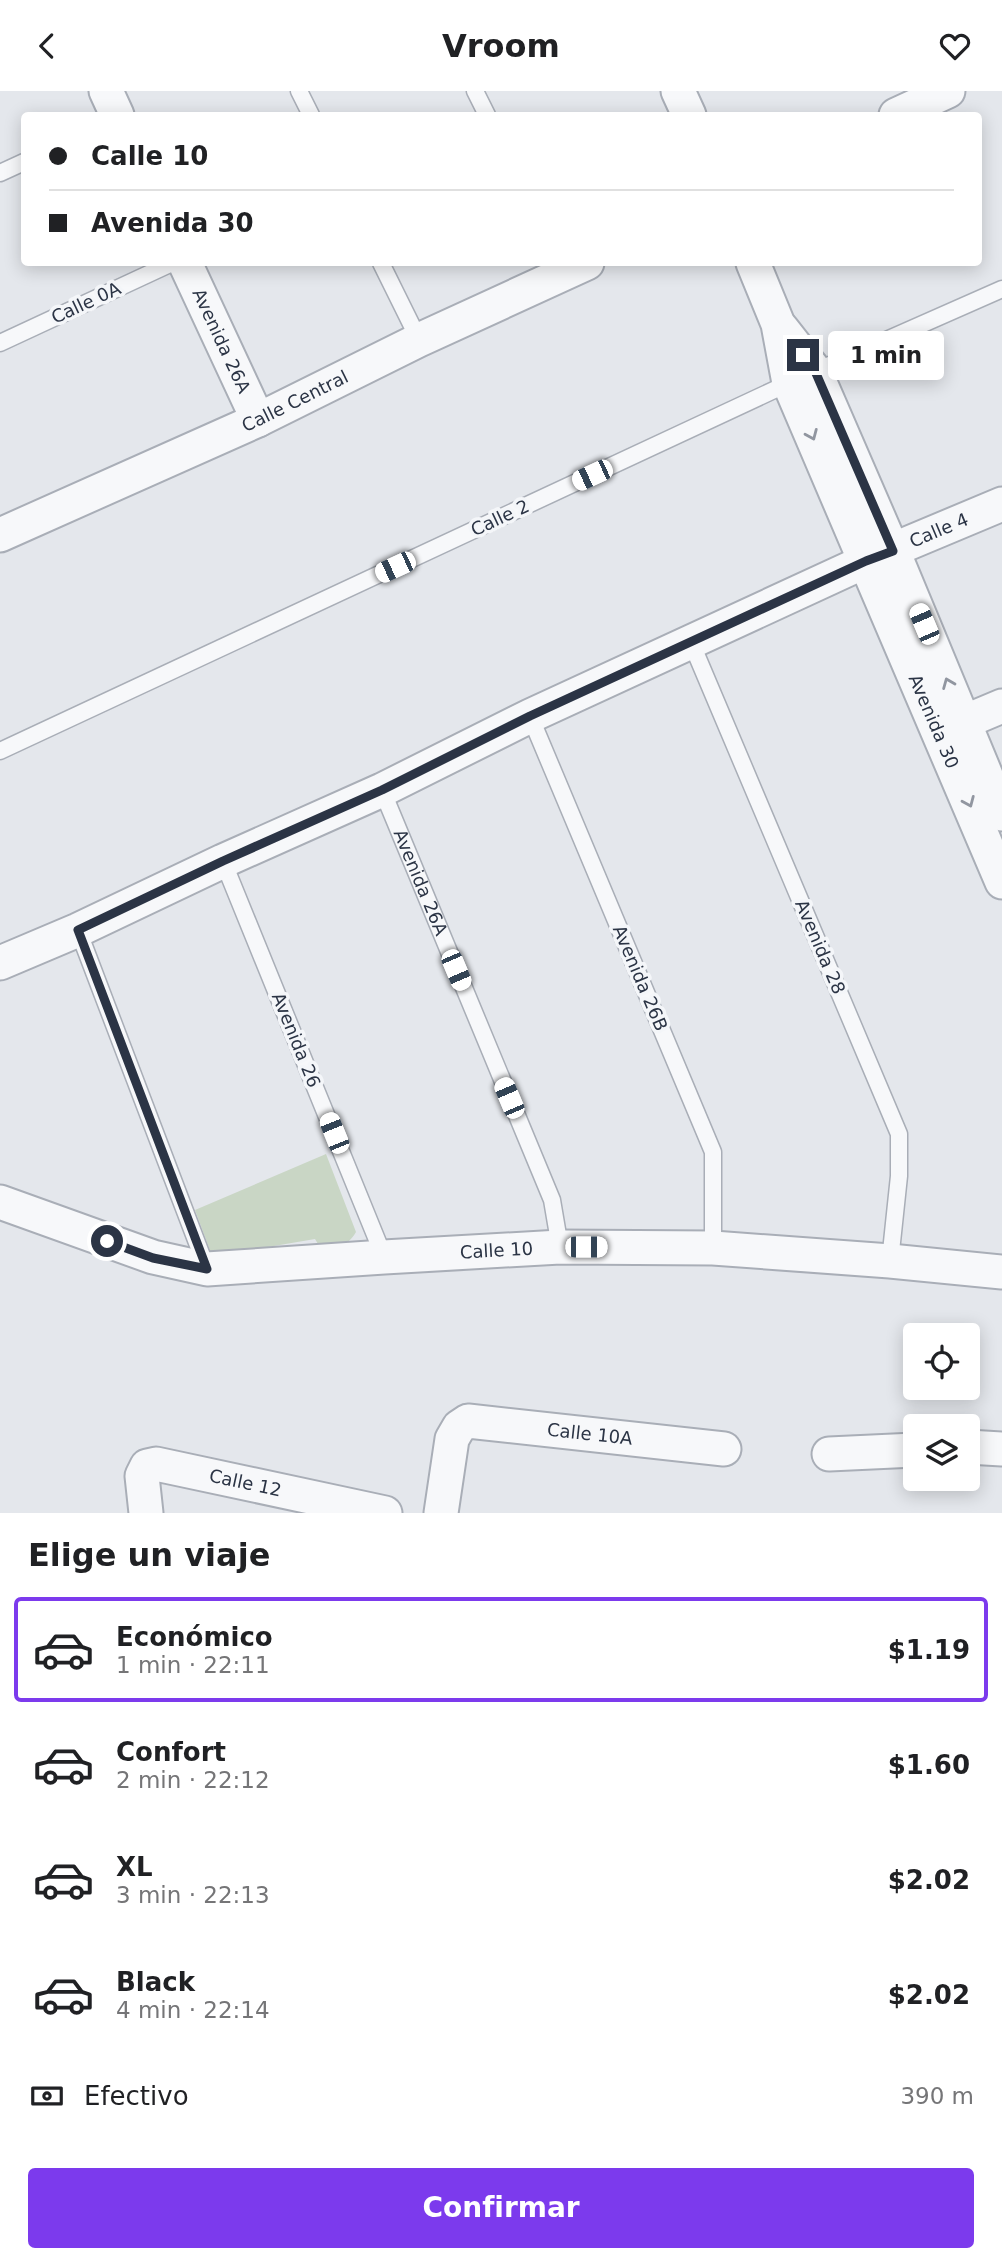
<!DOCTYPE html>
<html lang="es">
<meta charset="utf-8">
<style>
body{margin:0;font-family:"DejaVu Sans",sans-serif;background:#f6f6f6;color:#202124;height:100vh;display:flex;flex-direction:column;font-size:26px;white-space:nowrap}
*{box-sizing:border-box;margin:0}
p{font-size:23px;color:#757577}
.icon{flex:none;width:38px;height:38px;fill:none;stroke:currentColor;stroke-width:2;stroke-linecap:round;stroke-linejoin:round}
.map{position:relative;height:1422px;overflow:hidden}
.details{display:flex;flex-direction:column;background:#fff;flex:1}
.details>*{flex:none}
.hud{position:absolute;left:21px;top:21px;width:961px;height:154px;border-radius:7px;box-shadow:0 4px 18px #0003;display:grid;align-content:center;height:154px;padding:0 28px;background:#fff}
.tools{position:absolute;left:903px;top:1232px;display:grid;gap:14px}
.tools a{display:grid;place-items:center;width:77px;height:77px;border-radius:7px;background:#fff;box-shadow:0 4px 18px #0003;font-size:35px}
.end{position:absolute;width:32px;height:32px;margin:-16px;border:9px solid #2b3445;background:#fff;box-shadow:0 0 0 4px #fff}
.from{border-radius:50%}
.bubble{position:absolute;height:49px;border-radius:7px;background:#fff;box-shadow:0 4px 18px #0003;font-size:23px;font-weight:800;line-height:49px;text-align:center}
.car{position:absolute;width:21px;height:42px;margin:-21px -10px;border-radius:9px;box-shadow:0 0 5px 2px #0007;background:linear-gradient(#fff 24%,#345 0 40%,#fff 0 76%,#345 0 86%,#fff 0)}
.hud b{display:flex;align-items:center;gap:24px;height:66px;font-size:26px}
.hud b+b{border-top:2px solid #e0e0e0}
.hud i{width:18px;height:18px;background:#202124}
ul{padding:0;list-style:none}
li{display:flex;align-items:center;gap:21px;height:105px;margin:0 14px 10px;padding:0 14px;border:4px solid transparent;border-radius:7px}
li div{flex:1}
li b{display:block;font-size:26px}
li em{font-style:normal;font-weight:800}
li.on{border-color:#7c3aed}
li>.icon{width:63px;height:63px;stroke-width:1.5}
h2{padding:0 28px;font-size:32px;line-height:84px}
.pay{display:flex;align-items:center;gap:18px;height:77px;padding:0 28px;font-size:26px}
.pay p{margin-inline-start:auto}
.cta{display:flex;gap:14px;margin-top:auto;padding:14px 28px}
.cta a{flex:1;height:80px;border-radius:7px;background:#7c3aed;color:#fff;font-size:28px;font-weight:800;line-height:80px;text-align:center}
header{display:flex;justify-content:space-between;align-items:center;height:91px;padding:0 28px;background:#fff;font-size:32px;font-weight:800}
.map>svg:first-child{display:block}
.green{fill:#c9d6c5}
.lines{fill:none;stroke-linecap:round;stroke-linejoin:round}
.lane-casing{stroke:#a9aeb7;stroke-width:19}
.street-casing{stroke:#a9aeb7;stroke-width:37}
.lane{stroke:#f7f8fa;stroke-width:16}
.street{stroke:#f7f8fa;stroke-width:33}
.oneway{stroke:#9196a0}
.route{stroke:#2b3445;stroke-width:9}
.labels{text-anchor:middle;stroke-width:7;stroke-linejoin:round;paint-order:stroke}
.street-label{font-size:18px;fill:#2b3445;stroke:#f4f6f9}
</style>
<header><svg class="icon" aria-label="back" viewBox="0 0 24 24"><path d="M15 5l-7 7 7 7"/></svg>Vroom<svg class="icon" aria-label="heart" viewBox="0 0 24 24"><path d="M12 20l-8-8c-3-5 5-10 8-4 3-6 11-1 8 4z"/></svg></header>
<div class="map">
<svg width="1002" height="1422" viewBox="0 0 1002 1422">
<rect width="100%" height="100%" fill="#e4e7ec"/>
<path class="green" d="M326,1063L356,1141C347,1156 338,1157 321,1158L315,1148L268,1156L265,1166L211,1162L195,1119Z"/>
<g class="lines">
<g class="lane-casing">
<g id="lane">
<path d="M299,0L311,24"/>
<path d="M475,0L487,24"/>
<path d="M0,82L24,71"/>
<path d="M381,172L419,249"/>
<path d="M0,252L172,172"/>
<path d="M691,551L899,1043V1085L890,1170"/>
<path d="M530,625L713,1061V1157"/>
<path d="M0,660L789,292L1002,198"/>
<path id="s1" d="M382,699L552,1109L560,1156"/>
<path d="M223,770L384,1166"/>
<path d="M78,839L207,1178"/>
</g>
</g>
<g class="street-casing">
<g id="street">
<path d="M106,0L117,24"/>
<path d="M678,0L689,24"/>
<path d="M896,24L948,0"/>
<path id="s2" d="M185,172L258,329"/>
<path id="s3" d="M753,172L778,233L789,292L1002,791"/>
<path d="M782,238L815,280L893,460L1002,723"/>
<path id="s4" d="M0,444L258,329L419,249L587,172"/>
<path d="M945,639L1002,615"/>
<path id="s5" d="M0,872L78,839L223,770L382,699L530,625L866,470L1002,413"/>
<path id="s6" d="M0,1111L153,1166L207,1178L384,1166L560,1156L713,1157L890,1170L1002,1181"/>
<path d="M968,1356L1002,1358"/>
<path d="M829,1363L915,1359"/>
<path id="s7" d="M146,1422L142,1385L147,1375L156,1373L385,1422"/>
<path id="s8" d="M441,1422L452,1348L459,1336L468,1330L724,1358"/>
</g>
</g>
<use href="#lane" class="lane"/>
<use href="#street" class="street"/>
</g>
<defs><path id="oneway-chevron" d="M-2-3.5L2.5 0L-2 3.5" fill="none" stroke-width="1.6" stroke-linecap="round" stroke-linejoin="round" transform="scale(1.75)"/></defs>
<g class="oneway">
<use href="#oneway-chevron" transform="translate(812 344) rotate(67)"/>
<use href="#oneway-chevron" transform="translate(948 592) rotate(-112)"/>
<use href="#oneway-chevron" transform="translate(969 711) rotate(67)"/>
</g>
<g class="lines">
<path class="route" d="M107,1150L153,1167L207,1178L78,839L223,770L382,699L530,625L866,470L893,460L815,280L803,264"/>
</g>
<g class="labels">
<g class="street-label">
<text transform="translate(86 212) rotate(-25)" y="6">Calle 0A</text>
<text dy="6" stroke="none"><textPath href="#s2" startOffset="86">Avenida 26A</textPath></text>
<text dy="6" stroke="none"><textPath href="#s4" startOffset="324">Calle Central</textPath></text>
<text transform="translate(500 427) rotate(-25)" y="6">Calle 2</text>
<text dy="6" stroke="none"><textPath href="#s5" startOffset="1034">Calle 4</textPath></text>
<text dy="6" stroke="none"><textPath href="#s3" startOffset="494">Avenida 30</textPath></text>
<text dy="6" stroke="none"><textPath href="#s1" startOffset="100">Avenida 26A</textPath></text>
<text transform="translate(820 856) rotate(67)" y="6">Avenida 28</text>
<text transform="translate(640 887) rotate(67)" y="6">Avenida 26B</text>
<text transform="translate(296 949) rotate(68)" y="6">Avenida 26</text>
<text dy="6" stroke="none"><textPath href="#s6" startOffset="508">Calle 10</textPath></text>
<text dy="6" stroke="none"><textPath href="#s8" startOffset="222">Calle 10A</textPath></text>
<text dy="6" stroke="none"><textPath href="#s7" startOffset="149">Calle 12</textPath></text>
</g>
</g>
</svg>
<div class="tools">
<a><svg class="icon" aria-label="locate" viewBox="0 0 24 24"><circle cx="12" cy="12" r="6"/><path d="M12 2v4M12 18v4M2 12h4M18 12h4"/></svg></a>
<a><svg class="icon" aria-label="layers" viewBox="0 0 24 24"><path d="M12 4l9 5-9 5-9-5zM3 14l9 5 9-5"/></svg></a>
</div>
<i class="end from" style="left:107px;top:1150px"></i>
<i class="end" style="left:803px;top:264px"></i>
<div class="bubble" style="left:828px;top:240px;width:116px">1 min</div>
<i class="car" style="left:592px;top:384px;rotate:245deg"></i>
<i class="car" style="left:395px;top:476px;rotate:245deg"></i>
<i class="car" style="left:924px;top:533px;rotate:337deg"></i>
<i class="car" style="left:456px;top:879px;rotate:157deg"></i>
<i class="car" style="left:509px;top:1007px;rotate:337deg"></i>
<i class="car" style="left:334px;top:1042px;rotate:338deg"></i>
<i class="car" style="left:586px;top:1156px;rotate:90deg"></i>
<div class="hud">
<b><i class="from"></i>Calle 10</b>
<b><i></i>Avenida 30</b>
</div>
</div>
<section class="details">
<h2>Elige un viaje</h2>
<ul>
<li class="on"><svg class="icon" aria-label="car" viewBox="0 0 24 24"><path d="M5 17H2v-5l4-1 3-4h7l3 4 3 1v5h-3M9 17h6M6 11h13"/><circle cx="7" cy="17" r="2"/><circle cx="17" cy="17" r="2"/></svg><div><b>Económico</b><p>1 min · 22:11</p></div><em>$1.19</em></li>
<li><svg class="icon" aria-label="car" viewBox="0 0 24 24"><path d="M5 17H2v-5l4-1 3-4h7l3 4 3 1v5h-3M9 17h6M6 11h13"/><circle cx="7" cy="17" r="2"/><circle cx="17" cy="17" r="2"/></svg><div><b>Confort</b><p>2 min · 22:12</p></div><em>$1.60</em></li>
<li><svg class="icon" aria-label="car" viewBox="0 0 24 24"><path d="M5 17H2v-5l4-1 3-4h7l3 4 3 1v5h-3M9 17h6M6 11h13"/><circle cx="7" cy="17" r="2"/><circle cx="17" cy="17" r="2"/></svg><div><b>XL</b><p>3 min · 22:13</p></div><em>$2.02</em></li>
<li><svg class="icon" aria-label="car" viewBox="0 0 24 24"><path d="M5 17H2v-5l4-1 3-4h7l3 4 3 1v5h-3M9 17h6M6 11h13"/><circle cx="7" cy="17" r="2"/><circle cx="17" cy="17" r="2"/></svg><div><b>Black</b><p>4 min · 22:14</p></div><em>$2.02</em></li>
</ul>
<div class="pay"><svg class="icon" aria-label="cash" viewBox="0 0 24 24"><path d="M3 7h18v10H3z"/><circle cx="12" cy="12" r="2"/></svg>Efectivo<p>390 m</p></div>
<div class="cta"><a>Confirmar</a></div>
</section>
